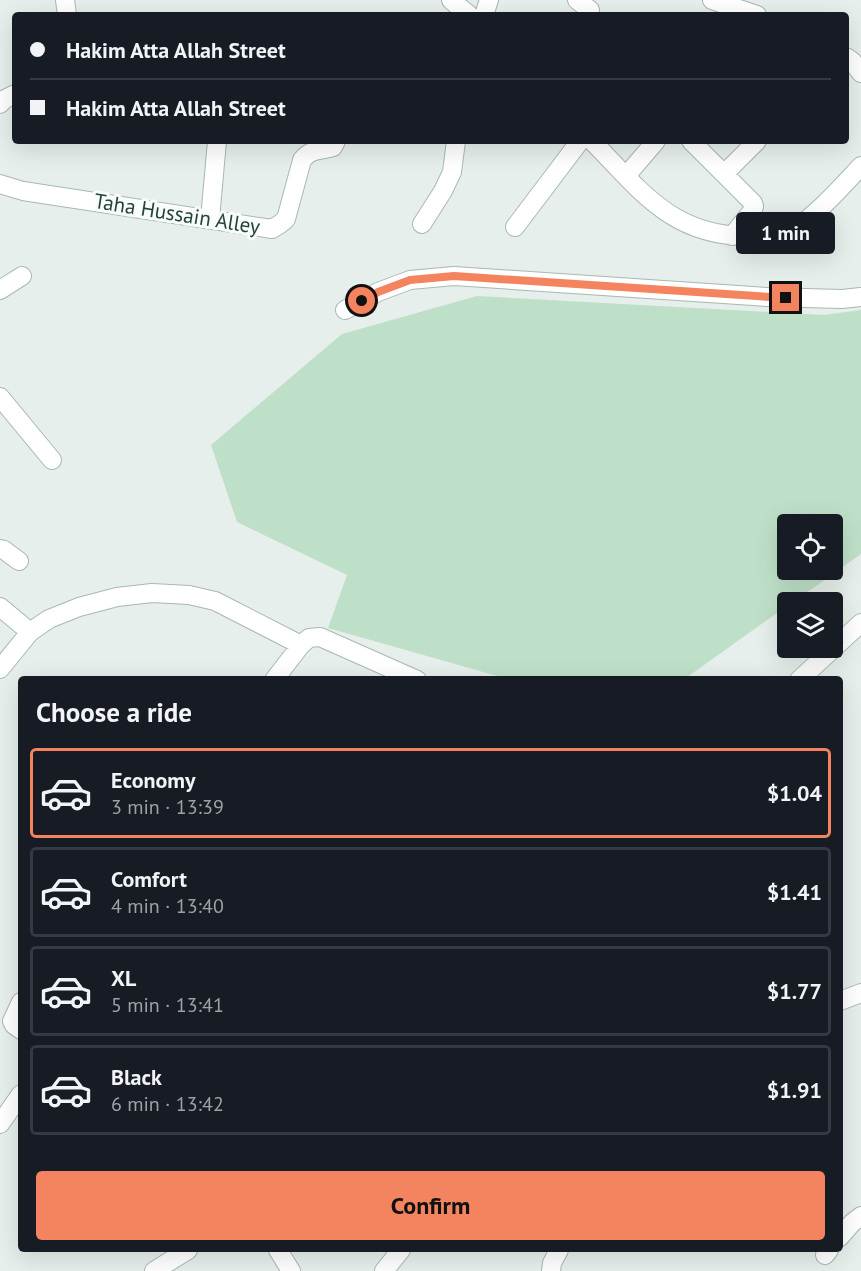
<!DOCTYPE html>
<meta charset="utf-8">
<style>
body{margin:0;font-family:"PT Sans",sans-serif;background:#242831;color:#f1f3f6;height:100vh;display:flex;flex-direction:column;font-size:22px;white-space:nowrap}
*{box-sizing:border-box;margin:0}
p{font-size:20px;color:#9ea1a6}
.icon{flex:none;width:33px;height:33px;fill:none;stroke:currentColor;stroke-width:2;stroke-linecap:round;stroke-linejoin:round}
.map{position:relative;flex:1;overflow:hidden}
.sheet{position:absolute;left:18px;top:676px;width:825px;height:576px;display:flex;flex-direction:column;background:#171b24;border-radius:6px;box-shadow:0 6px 24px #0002}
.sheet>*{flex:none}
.banner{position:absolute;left:12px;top:12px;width:837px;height:132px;border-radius:6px;box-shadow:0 6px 24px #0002;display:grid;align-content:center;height:132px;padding:0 18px;background:#171b24}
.fabs{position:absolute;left:777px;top:514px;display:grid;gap:12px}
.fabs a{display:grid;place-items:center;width:66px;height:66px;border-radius:6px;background:#171b24;box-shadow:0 6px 24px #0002;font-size:30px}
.end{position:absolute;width:27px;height:27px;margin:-14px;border:8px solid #f4845f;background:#111;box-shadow:0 0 0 3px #111}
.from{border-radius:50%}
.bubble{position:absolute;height:42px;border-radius:6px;background:#171b24;box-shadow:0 6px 24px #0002;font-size:20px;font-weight:600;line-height:42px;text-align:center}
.banner b{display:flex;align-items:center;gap:21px;height:57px;font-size:22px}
.banner b+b{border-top:2px solid #363941}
.banner i{width:15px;height:15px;background:#f1f3f6}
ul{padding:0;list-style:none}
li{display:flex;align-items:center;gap:18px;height:90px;margin:0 12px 9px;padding:0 6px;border:3px solid #363941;border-radius:6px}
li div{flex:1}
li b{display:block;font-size:22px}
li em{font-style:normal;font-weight:600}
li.on{border-color:#f4845f}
li>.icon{width:54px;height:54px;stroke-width:1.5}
h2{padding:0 18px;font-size:27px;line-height:72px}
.action{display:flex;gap:12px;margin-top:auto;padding:12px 18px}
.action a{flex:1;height:69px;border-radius:6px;background:#f4845f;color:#111;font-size:24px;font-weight:600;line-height:69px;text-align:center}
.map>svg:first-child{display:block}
.green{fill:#bfe0c8;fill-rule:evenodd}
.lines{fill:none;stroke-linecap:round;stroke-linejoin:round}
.minor-casing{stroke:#a8b8b2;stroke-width:20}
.minor{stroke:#fff;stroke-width:18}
.route{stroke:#f4845f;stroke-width:8}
.labels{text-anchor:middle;stroke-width:6;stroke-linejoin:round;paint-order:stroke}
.street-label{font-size:21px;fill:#24423a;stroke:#f7fbf9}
</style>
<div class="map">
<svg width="861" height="1271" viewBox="0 0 861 1271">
<rect width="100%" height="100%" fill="#e6efeb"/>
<path class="green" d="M477,296L824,315L861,310V554L792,603H788L787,606L683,680L508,679L328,628L347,575L237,522L211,445L342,334ZM788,525H832V570H788Z"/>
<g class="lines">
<g class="minor-casing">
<path id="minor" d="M65,0L67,15
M451,0L469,15
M577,0L590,10
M712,0L757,15
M484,15L489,0
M846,57L852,61L861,73
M0,104L5,99L15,94
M592,141C640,190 672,236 747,236C765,236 790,230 805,221C809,219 812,215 816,212C832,198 846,182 861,166
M691,141L753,203L754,206L753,210L732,236
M724,174L757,141
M626,176L656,141
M0,184L23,191L272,229L280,224L286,219L302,160C311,148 321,151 333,147L336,141
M210,219L217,141
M422,224L443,191L452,172L456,141
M515,227L580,141
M0,290L22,276
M345,310L378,292L410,280L454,276L767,297L842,299L861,297
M0,397L52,460
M0,549L4,550L19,561
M0,607L30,632
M0,669L30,632L49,619L79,607L117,597L152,593L189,595L215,601L301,645
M274,680L301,645L309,638L320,637L417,680
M799,680L861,623
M840,1001L861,993
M21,1002L12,1021L14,1025L21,1030
M0,1124L21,1094
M840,1237L852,1223L861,1216
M278,1250L291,1271
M825,1255L829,1250
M154,1271L188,1250
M384,1271L401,1250
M551,1271L552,1263L559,1250"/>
</g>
<use href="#minor" class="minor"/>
</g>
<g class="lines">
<path class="route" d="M362,301L378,292L410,280L454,276L786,298"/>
</g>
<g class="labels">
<g class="street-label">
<text transform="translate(177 214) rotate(9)" y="7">Taha Hussain Alley</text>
</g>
</g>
</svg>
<div class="fabs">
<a><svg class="icon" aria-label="locate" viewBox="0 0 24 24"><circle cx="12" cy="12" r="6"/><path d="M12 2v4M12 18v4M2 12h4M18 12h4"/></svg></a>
<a><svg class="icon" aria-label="layers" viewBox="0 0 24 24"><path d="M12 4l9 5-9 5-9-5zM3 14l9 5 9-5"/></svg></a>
</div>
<i class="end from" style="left:362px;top:301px"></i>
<i class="end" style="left:786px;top:298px"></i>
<div class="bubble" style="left:736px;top:212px;width:99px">1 min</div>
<div class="banner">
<b><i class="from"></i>Hakim Atta Allah Street</b>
<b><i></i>Hakim Atta Allah Street</b>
</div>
<section class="sheet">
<h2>Choose a ride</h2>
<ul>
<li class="on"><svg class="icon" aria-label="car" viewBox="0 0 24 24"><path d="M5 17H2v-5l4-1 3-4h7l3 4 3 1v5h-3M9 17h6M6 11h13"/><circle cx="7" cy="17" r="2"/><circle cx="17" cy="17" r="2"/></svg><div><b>Economy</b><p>3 min · 13:39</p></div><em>$1.04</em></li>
<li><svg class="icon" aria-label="car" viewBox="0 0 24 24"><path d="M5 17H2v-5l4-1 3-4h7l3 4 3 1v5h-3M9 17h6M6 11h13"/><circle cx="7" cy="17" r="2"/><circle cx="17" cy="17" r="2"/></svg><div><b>Comfort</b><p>4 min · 13:40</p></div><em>$1.41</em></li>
<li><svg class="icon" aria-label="car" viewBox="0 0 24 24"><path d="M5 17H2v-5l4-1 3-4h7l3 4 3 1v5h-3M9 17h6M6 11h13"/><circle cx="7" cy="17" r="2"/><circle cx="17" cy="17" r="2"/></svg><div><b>XL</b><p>5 min · 13:41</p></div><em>$1.77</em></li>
<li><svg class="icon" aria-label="car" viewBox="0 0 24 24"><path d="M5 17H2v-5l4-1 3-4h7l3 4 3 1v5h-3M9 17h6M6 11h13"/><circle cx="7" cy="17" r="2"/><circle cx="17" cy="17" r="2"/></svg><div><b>Black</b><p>6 min · 13:42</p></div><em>$1.91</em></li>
</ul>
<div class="action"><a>Confirm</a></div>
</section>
</div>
